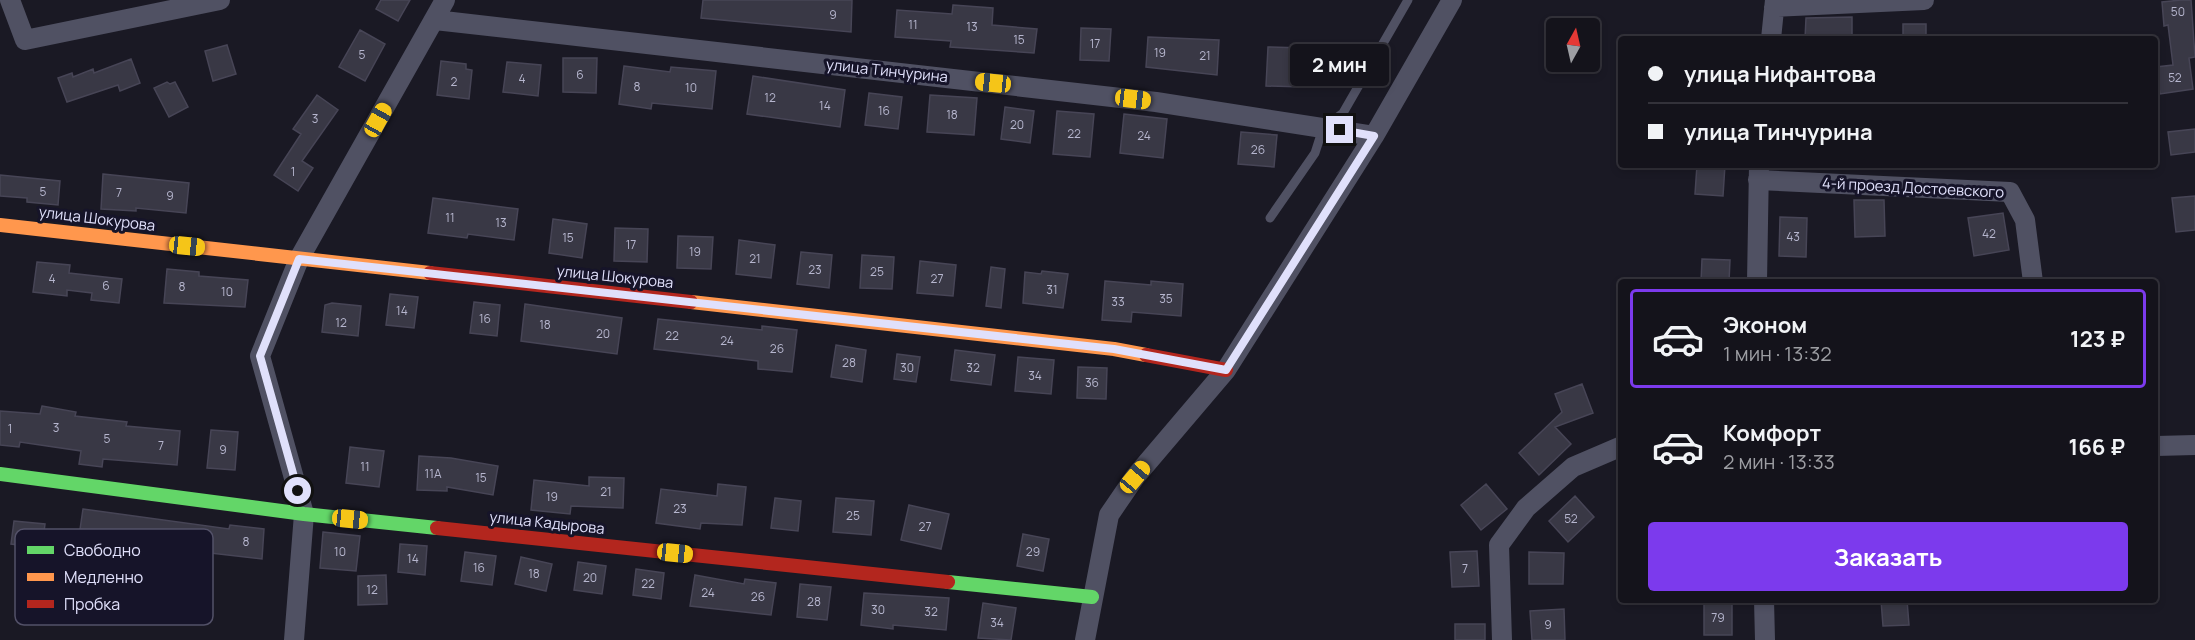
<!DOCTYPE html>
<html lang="ru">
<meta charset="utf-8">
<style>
body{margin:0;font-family:Manrope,sans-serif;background:#212028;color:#f1f3f6;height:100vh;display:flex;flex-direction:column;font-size:22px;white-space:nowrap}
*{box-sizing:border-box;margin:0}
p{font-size:20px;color:#9d9ea3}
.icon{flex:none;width:33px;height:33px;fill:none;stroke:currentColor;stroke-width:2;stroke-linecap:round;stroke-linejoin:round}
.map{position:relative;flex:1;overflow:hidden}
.details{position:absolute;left:1618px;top:279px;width:540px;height:324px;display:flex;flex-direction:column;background:#14131b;border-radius:6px;box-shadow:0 3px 9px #0003,0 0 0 2px #33323a}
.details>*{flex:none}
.hud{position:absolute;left:1618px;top:36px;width:540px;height:132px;border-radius:6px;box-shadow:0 3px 9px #0003,0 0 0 2px #33323a;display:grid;align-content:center;height:132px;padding:0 30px;background:#14131b}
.needle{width:39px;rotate:8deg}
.controls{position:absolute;left:1546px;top:18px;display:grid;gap:12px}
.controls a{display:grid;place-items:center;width:54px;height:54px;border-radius:6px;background:#14131b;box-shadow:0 3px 9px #0003,0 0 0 2px #33323a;font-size:30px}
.end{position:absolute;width:27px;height:27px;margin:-14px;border:8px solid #e0e0fb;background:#111;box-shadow:0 0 0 3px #111}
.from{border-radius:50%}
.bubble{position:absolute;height:42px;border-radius:6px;background:#14131b;box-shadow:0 3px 9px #0003,0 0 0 2px #33323a;font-size:20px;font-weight:700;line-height:42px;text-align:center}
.car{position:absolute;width:18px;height:36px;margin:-18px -9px;border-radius:8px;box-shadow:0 0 4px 2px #0007;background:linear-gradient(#f5c518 24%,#345 0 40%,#f5c518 0 76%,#345 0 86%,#f5c518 0)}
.hud b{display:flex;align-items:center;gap:21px;height:57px;font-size:22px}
.hud b+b{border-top:2px solid #33323a}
.hud i{width:15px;height:15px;background:#f1f3f6}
ul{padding:10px 0 0;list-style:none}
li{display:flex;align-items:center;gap:18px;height:99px;margin:0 12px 9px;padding:0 18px;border:3px solid transparent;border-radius:6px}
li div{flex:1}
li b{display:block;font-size:22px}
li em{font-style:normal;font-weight:700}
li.on{border-color:#7c3aed}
li>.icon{width:54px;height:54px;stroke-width:1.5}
.action{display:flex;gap:12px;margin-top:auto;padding:12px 30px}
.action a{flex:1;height:69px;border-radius:6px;background:#7c3aed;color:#fff;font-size:24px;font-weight:700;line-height:69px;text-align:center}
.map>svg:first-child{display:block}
.building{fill:#393845;stroke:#474556;stroke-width:1.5}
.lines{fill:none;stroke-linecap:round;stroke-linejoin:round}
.lane{stroke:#505163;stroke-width:9}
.street{stroke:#505163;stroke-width:20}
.fast{stroke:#63d668;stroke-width:14}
.slow{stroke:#ff974d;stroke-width:14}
.jam{stroke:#b3261e;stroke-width:14}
.route{stroke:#e0e0fb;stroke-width:8}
.labels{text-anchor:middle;stroke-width:6;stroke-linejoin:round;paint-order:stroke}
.number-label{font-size:12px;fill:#b6b6ce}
.street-label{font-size:15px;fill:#e0e0fb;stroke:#161429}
.key{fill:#161429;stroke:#535168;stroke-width:1.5}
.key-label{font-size:16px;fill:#e0e0fb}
</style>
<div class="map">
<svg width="2195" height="640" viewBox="0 0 2195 640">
<rect width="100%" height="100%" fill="#1a1924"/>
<path class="building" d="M381,0H410L398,21L376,9Z
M703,0H852L851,32L701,18Z
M2181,0H2191L2195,57L2189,58L2193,89L2160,94L2156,67L2173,65L2168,25L2164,26L2162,2Z
M953,5L993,8L992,25L1037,29L1034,53L950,47L951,41L895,37L897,10L952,14Z
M1852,17V39H1805L1806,18Z
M1903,24H1926V39H1903Z
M1081,28L1111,29L1109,61L1080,60Z
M360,30L385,44L365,81L339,67Z
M1148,37L1219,40L1217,75L1146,67Z
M227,45L236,74L213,81L205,51Z
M1268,47L1304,48L1303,87L1266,86Z
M563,58H597L596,93L563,92Z
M131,59L140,83L120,91L118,85L67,102L58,78L72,73L73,77L93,69L94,73Z
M441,61L466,64V69L472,70L469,99L437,95Z
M507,62L541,65L538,96L503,92Z
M624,66L670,72L671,67L716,71L712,109L652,103L651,109L619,104Z
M753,76L845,90L840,127L747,114Z
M167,82L170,84L175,82L188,107L169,117L154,88Z
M869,93L902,97L898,129L865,125Z
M317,95L338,110L302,161L313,168L298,191L274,175L301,134L293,129Z
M930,95L977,98L974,135L927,132Z
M1005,107L1034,111L1030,143L1001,139Z
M1057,111L1094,114L1090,157L1053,154Z
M1124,114L1167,119L1163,158L1120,153Z
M2195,129V152L2171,155L2168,132Z
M1241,132L1277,135L1274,167L1238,164Z
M1697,165H1725L1723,196L1695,194Z
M103,174L189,183L186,213L136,208V211L101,209Z
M0,175L60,181L58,205L27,202V198L0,196Z
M2195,196V230L2176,232L2172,198Z
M433,198L518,209L514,240L468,234L467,238L428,233Z
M1854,200H1884L1885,236L1855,237Z
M2003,213L2009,250L1974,256L1968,218Z
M1780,217L1807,218L1806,257L1779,256Z
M553,219L587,224L582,258L549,253Z
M615,228L648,229L647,262L614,261Z
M678,236L713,237L711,269L677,268Z
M739,240L775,245L771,278L736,274Z
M801,252L832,255L829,288L797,284Z
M862,255L894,257L892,289L860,288Z
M1702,259L1730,260L1729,282H1701Z
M920,261L956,265L953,296L917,293Z
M37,262L70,265L69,273L122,279L119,303L91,300L92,293L67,290V296L33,292Z
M991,267L1005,269L1001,308L986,306Z
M167,269L199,272V276L248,280L245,307L164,303Z
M1042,271L1068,274L1063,308L1023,303L1025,272L1041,274Z
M1105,281L1151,285V281L1183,284L1181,316L1132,312L1131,322L1102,320Z
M390,294L418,297L414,328L386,325Z
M474,302L500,305L497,336L470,333Z
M332,303L361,306L358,336L322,332L325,305Z
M525,304L622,318L617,354L521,341Z
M658,319L762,330V326L797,330L792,372L758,369V361L654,349Z
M836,345L866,350L862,382L831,377Z
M955,350L995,355L991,385L951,380Z
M897,354L920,357L916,382L894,379Z
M1018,357L1054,360L1051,394L1015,391Z
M1078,367L1107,368L1106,399L1077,398Z
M1582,384L1593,413L1555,427L1571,444L1539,475L1519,453L1562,412L1555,394Z
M42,406L76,412L75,416L127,422L126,426L180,431L177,465L103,459L102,467L79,464L81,451L20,442L19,447L0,445V411L40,414Z
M211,430L238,432L235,470L207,468Z
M350,447L384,451L379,487L346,483Z
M419,456L451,458L498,466L493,495L447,487V491L417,490Z
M589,477L624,478L623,508L571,506L570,514L531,510L534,480L589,486Z
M718,484L746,487L742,525L701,523L700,529L656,523L661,489L717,496Z
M1486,484L1507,509L1481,530L1461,505Z
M1575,496L1594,517L1568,542L1549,521Z
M775,498L801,501L798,531L771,528Z
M836,498L874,501L871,535L833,532Z
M909,505L949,514L941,549L901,540Z
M83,509L229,529L230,525L264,529L262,559L158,547V555L129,551V543L79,536Z
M14,521L45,524L42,548L11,544Z
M323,532L360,536L356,571L320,568Z
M1023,534L1049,539L1043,571L1017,566Z
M400,544L427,546L425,575L398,572Z
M1477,551L1479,586L1452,587L1450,552Z
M465,552L496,556L492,585L461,581Z
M1529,552L1564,553L1563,584H1529Z
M521,557L552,564L546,591L515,584Z
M578,562L606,566L602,594L574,590Z
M636,569L664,573L661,599L633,595Z
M386,575L387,604L358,605V576Z
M695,575L744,584L745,579L776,583L771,615L690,606Z
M800,584L831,587L827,620L797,617Z
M864,593L949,598L946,630L893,625V629L861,625Z
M1881,600H1907L1909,625L1883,626Z
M1732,601V635H1704V602Z
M983,603L1016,608L1011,640L978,638Z
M1564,609L1565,640H1532L1530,611Z
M1455,624H1485V640H1455Z"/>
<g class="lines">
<path class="lane" d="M1270,218L1315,153L1323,128L1343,113L1408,0"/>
<path class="street" d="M10,0L25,40L220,0
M1774,7L1924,0
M435,20L1156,102L1374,136
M1771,39L1775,0
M1758,180L2010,192L2025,220L2033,282
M1757,282L1759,165
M2156,446L2195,445
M1764,600L1765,640
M294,640L304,514L260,356L299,259L445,0
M1085,640L1109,515L1135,477L1226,370L1374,136L1452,0
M1502,640L1499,545L1526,508L1573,467L1622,446"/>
<path class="fast" d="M0,474L304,514L437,528
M948,582L1092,597"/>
<path class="slow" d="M0,225L430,273
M691,302L1114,349L1146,355"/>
<path class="jam" d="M430,273L691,302
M1146,355L1226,370
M437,528L948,582"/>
</g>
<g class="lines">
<path class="route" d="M298,491L260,356L299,259L1114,349L1226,370L1374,136L1340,130"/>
</g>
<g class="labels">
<g class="number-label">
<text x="2178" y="16">50</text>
<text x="833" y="19">9</text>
<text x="913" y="29">11</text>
<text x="972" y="31">13</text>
<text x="1019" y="44">15</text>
<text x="1095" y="48">17</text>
<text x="1160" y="57">19</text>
<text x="362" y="59">5</text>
<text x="1205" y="60">21</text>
<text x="580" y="79">6</text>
<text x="2175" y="82">52</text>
<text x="522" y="83">4</text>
<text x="454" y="86">2</text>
<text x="637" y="91">8</text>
<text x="691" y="92">10</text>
<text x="770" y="102">12</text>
<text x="825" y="110">14</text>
<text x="884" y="115">16</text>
<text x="952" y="119">18</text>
<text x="315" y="123">3</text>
<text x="1017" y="129">20</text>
<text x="1074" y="138">22</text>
<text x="1144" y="140">24</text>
<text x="1258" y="154">26</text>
<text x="293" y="176">1</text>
<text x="43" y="196">5</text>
<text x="119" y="197">7</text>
<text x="170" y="200">9</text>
<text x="450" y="222">11</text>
<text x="501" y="227">13</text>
<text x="1989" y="238">42</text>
<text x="1793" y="241">43</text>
<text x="568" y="242">15</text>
<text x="631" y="249">17</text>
<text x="695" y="256">19</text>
<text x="755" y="263">21</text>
<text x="815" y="274">23</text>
<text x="877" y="276">25</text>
<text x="52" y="283">4</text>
<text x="937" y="283">27</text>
<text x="106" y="290">6</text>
<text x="182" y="291">8</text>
<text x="1052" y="294">31</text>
<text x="227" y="296">10</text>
<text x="1166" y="303">35</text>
<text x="1118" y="306">33</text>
<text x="402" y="315">14</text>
<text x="485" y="323">16</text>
<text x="341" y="327">12</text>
<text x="545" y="329">18</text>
<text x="603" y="338">20</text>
<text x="672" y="340">22</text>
<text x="727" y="345">24</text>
<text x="777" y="353">26</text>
<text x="849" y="367">28</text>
<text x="907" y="372">30</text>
<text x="973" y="372">32</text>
<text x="1035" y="380">34</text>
<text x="1092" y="387">36</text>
<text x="56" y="432">3</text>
<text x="10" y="433">1</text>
<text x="107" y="443">5</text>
<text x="161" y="450">7</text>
<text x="223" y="454">9</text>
<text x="365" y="471">11</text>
<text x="433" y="478">11А</text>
<text x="481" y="482">15</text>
<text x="606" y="496">21</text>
<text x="552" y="501">19</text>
<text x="680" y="513">23</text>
<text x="853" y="520">25</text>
<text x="1571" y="523">52</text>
<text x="925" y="531">27</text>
<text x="246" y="546">8</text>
<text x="340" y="556">10</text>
<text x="1033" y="556">29</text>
<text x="413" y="563">14</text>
<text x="479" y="572">16</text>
<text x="1465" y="573">7</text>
<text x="534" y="578">18</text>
<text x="590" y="582">20</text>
<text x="648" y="588">22</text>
<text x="372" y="594">12</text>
<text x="708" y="597">24</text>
<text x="758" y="601">26</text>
<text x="814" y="606">28</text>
<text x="878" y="614">30</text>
<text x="931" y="616">32</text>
<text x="1718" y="622">79</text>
<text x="997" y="627">34</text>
<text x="1548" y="629">9</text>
</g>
<g class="street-label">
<text transform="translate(887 71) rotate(6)" y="5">улица Тинчурина</text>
<text transform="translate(1913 188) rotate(3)" y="5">4-й проезд Достоевского</text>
<text transform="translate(97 219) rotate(7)" y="5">улица Шокурова</text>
<text transform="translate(615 277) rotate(6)" y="5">улица Шокурова</text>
<text transform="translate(547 523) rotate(6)" y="5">улица Кадырова</text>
</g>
</g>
<rect x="15" y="529" width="198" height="96" rx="9" class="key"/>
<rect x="27" y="546" width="27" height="8" fill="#63d668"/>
<rect x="27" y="573" width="27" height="8" fill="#ff974d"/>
<rect x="27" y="600" width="27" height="8" fill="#b3261e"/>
<g class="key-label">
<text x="64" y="556">Свободно</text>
<text x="64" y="583">Медленно</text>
<text x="64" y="610">Пробка</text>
</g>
</svg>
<div class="controls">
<a><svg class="needle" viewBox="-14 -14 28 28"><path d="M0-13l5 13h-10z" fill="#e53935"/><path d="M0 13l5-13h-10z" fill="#9d9ea3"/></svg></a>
</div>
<i class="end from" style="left:298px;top:491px"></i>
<i class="end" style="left:1340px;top:130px"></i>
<div class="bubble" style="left:1290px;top:44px;width:99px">2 мин</div>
<i class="car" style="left:993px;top:83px;rotate:276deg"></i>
<i class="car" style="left:1133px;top:99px;rotate:97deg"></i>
<i class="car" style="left:378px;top:120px;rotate:29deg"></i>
<i class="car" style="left:187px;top:246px;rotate:96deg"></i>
<i class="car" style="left:1135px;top:477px;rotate:40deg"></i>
<i class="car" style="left:350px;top:519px;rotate:96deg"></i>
<i class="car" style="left:675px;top:553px;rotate:96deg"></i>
<div class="hud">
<b><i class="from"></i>улица Нифантова</b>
<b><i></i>улица Тинчурина</b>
</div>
<section class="details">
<ul>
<li class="on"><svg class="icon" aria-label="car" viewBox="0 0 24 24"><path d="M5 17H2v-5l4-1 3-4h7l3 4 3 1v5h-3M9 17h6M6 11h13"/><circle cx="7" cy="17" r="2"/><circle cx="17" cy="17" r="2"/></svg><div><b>Эконом</b><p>1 мин · 13:32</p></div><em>123 ₽</em></li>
<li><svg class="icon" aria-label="car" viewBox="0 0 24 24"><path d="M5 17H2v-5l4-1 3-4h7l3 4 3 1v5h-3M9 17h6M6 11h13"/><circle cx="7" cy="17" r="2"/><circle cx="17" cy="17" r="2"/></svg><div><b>Комфорт</b><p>2 мин · 13:33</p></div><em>166 ₽</em></li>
</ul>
<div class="action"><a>Заказать</a></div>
</section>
</div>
